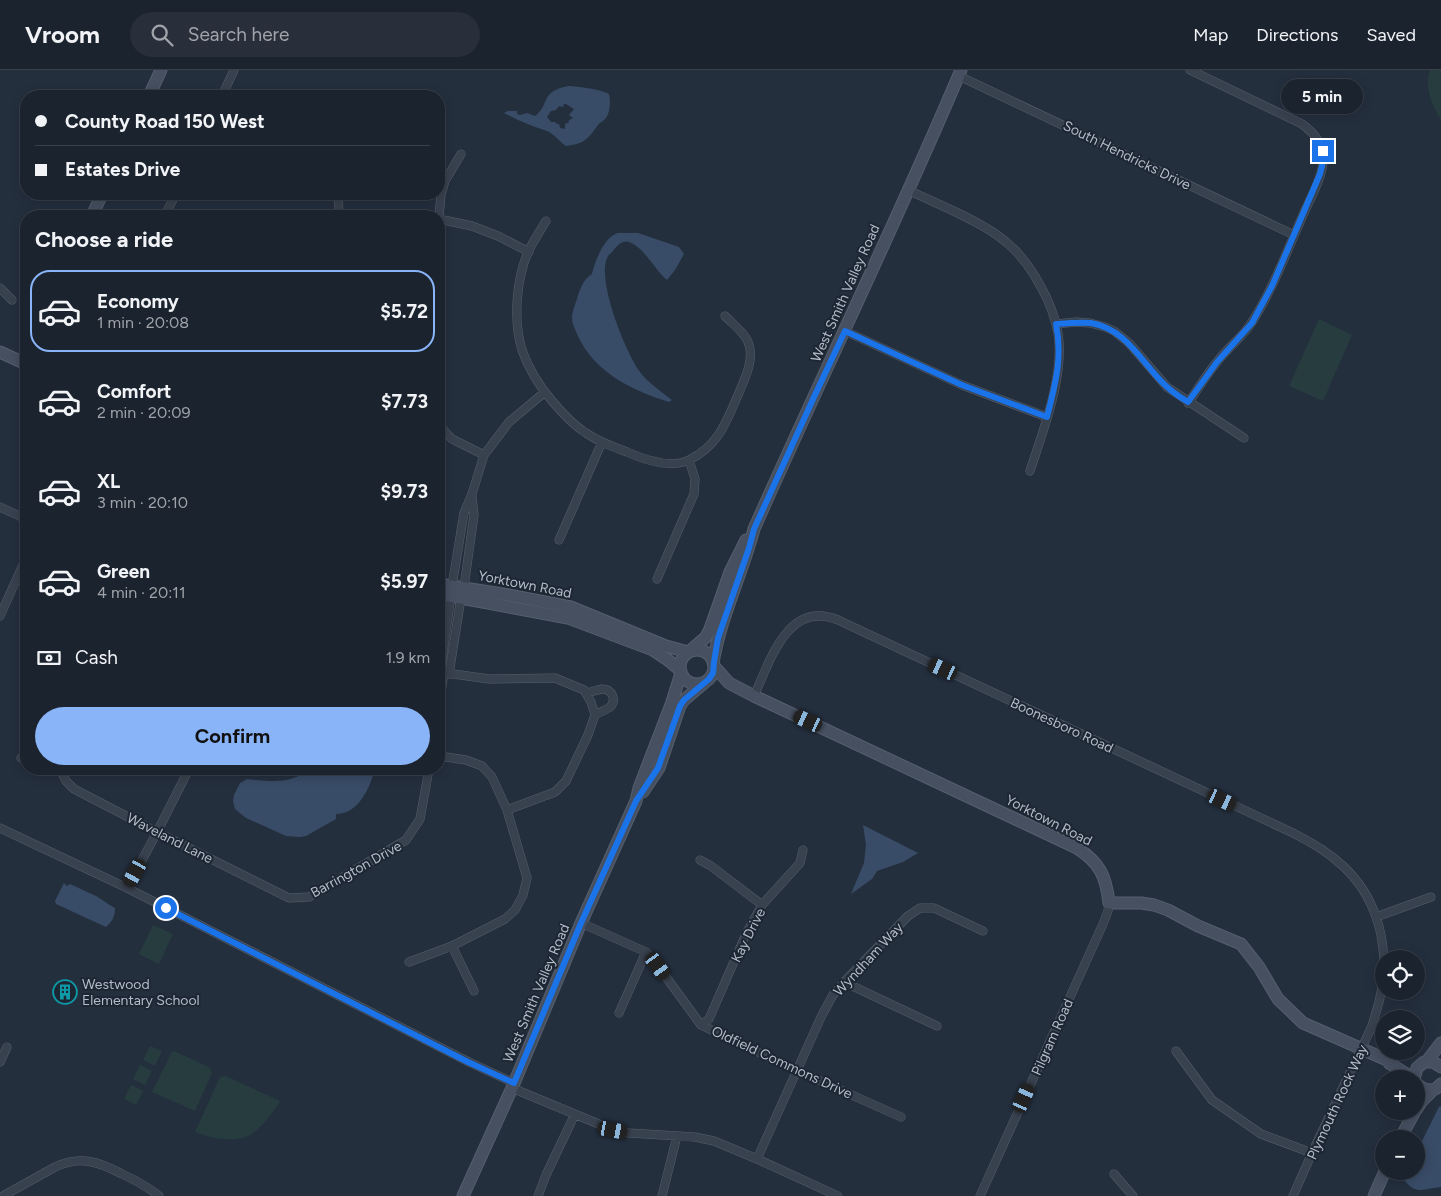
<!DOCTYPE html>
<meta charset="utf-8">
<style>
body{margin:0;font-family:Figtree,sans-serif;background:#282f3a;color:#f1f3f6;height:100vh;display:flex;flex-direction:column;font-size:19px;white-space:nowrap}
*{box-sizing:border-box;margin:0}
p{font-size:16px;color:#a0a4aa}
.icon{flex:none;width:28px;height:28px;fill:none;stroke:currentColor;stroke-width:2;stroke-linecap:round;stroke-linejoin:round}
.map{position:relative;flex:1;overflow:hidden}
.side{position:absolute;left:20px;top:140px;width:425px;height:565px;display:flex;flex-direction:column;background:#1b232e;border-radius:20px;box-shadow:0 2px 12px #0003,0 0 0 1px #39404a}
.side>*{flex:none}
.banner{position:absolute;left:20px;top:20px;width:425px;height:110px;border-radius:20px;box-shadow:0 2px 12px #0003,0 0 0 1px #39404a;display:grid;align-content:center;height:110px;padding:0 15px;background:#1b232e}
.buttons{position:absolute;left:1375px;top:880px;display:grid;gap:10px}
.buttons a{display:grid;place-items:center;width:50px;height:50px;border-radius:50%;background:#1b232e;box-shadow:0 2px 12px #0003,0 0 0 1px #39404a;font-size:25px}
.end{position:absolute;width:22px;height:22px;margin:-11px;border:6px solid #1a73e8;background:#fff;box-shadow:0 0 0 2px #fff}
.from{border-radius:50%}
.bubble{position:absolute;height:35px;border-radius:18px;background:#1b232e;box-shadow:0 2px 12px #0003,0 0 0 1px #39404a;font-size:16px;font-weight:700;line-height:35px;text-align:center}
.car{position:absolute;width:15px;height:30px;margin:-15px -8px;border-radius:6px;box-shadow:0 0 4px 1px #0007;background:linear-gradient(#222 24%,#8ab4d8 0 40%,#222 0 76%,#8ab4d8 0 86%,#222 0)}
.banner b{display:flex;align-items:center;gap:18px;height:48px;font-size:19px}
.banner b+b{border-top:1px solid #39404a}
.banner i{width:12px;height:12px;background:#f1f3f6}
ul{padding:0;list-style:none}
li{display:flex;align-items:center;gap:15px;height:82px;margin:0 10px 8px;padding:0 5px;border:2px solid transparent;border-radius:20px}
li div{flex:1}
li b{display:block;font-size:19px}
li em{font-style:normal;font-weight:700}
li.active{border-color:#8ab4f8}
li>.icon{width:45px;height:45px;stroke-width:1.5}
h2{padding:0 15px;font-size:22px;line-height:60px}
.pay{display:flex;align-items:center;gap:12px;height:55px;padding:0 15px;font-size:19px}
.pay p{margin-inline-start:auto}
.cta{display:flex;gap:10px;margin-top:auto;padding:10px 15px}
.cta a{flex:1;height:58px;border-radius:30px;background:#8ab4f8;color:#111;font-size:20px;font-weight:700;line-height:58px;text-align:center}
header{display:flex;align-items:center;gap:30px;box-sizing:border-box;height:70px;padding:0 25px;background:#1b232e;border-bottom:1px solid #39404a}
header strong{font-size:24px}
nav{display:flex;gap:28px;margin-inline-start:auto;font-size:18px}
.search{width:350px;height:45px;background:#282f3a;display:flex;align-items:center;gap:12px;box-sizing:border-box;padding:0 18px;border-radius:28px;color:#a0a4aa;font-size:19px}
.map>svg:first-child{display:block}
.green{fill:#263c3f}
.water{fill:#394c67;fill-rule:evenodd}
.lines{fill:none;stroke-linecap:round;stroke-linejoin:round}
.street-casing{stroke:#565f6c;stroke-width:9}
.secondary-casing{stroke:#565f6c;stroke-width:13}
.street{stroke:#38414e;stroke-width:8}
.secondary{stroke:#465061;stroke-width:11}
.route{stroke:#1a73e8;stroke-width:6}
.labels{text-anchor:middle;stroke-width:4;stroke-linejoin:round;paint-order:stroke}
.street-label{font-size:14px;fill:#b4bcc9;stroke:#1d2633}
.poi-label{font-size:14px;fill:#b4bcc9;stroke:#1d2633;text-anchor:start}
</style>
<header>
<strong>Vroom</strong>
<div class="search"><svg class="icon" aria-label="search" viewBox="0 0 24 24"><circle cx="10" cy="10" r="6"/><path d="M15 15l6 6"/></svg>Search here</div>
<nav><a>Map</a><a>Directions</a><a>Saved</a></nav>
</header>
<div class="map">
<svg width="1441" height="1126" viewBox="0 0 1441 1126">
<rect width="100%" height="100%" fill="#242f3e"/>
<path class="green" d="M1430,0H1441V50C1432,36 1424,17 1430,0Z
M1319,249L1352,265L1323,331L1289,316Z
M153,855L173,864L159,894L139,884Z
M150,976L162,981L155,996L143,990Z
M174,981L209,997L212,1003L195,1041L152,1022L172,982Z
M140,995L152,1001L145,1015L133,1009Z
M226,1006L280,1031C273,1043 259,1063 245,1067C229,1072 210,1068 195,1062L220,1007Z
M131,1015L143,1021L136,1035L124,1029Z"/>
<path class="water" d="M568,16C577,16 603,20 609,24C611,32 610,45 604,50C599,55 602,50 598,55C588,69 584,74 566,76C560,72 553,63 547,61C533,57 518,50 504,43L508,41H517V44L520,45L527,43L535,46C551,34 539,22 568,16ZM564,34H566L574,39L569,45L573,48L568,51L570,52L565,54V59L560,58L559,54H557L555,52H551L547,47L551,41L556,40L559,36L563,37Z
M618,163H638L679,177L684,184L675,200L667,210C655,200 644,177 629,172C622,170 617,176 613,181C612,183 609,184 608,186C595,208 626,283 640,302C646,311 663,323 672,330L669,332C633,321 594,302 578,266C576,261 572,254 572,248C572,242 575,235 577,229C579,221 584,208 592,204C595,191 604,167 618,163Z
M308,699H375C370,717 359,744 336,744V749L306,766L300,767L286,766L246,748L235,739L233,731L234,725L240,713L247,709C268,711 292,715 308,699Z
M863,755L918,783L903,792L877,801L872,809L851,824L864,793L866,775Z
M64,813L67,816L70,814L96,826L113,837L115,838C115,846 112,852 106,857L56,834L55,831Z
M1441,1036V1117C1422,1119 1415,1126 1402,1107L1407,1101H1416V1083L1439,1037Z"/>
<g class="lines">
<g class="street-casing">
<path id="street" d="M959,6L1294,165
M222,26L234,0
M908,120C937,134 971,147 997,165C1016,178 1030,196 1041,217C1049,231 1055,247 1058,263C1065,305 1043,361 1030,401
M338,124L339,146
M166,146V143L176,124
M439,147L441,125L445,111L461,84
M439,149L472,156L498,166L529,182
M546,151C540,161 534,170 529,180C516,208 513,251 522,280C529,300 540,317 553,332C563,344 573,355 586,363C599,372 613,377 627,382C645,390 670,399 689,390C718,376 726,353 738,325C745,308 757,286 746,268C741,260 732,253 725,246
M0,218L12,230
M1056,254L1076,252L1090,253L1105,257L1114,261L1129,273L1167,317L1244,368
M845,261L962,315L1047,347
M1188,333C1198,319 1206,305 1217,292C1227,278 1243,267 1252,252C1272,221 1288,179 1303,145C1310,129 1324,105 1323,88C1323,73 1313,62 1302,54L1190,0
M439,355L452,369L484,385
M0,437L26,449
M559,470L602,372
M657,509L694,424L695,409L689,390
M452,516L464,443L472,424L484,385L509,352L545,322
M464,517L474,445L472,426
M0,546L26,488
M439,602L489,609L555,608L584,620L591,632L595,645L588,665L566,711L555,722L507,740
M440,603L451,526
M449,604L461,528
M586,623C591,622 597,620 602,619C612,619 617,630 610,637C606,640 600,642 595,645
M754,626C770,591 788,529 838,550L1291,762C1330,781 1362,805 1376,847C1381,860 1383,875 1384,889
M439,634L444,603
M21,688L26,686
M60,699L66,711L74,719L157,762L289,828L309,827L406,770L420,749L429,699
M0,758L127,818L469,992L514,1013
M700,790L711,796L762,835
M127,818L157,762L189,699
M1376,847L1431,827
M581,853L646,882L658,896L701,955L798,1001L901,1047
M452,876L474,921
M409,892L452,876L505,849L515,840L523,825L527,808L507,740L492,707L482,696L466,690L439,686
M844,912L937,956
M619,943L646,882
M701,955L709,949L746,864L762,835L800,793L803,780
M1176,981L1212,1030L1261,1064L1312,1083
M0,992L7,977
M512,1018L613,1060L629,1063L695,1067L714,1071L757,1089L838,1126
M757,1089L822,945L833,925L844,912L908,846L920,838H934L983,861
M1114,1104L1133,1126
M3,1126L55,1097C81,1085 99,1092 122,1104C135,1110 148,1117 159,1126
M538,1126L546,1105L575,1044
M662,1126L677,1066
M980,1126L1103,854L1108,841L1109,833
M1293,1126L1312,1083L1372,956L1379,932L1384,908"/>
</g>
<g class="secondary-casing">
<path id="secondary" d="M149,26L161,0
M92,146L102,124
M0,282L26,294
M439,514L508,525L571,537L666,576L688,582
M439,524L568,548L653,580L668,590L681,601
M680 597a17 17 0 1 1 34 0a17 17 0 1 1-34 0Z
M690,581L706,567L710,559L730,502L746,470
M713,593C721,546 742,504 754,459C822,305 896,154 961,0
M714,596L729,613L754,626L1077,778C1100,793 1106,806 1109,833H1141L1154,835L1168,840L1198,856L1241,874L1259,897L1278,929L1303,953L1387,990L1389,993L1414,1009L1417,998L1424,992H1433L1441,997
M643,722L659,698L680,636L684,630L704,613
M1427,991L1441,973
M1416,1013C1424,1021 1434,1023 1441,1014
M1416,1040L1422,1031L1433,1020
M1400,1069L1415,1041
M463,1126L512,1018L581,853L636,731L639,718L672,632L681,603
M1374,1126L1385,1101"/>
</g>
<use href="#street" class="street"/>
<use href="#secondary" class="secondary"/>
</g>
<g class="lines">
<path class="route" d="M166,838L468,992L514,1013L581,853L636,731L658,698L680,636L684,630L709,609L713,603L714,592L718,568L749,478L754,459L814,327L845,261L962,315L1047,347C1055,315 1063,288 1056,254C1068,253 1079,252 1091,253C1125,259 1139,288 1161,311C1169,320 1178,326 1188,332L1217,292L1252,253L1272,216L1320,104L1324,88L1323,81"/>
</g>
<defs>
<g id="building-ring" transform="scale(1.25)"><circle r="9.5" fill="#1d2633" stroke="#0f9aa8" stroke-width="1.5"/><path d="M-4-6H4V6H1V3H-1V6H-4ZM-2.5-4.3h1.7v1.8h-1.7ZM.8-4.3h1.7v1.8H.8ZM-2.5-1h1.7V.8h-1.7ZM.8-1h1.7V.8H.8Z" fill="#0f9aa8"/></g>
</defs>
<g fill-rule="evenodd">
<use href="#building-ring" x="65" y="922"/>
</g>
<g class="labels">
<g class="street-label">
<text transform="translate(1127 85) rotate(26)" y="5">South Hendricks Drive</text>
<text transform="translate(845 223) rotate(-66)" y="5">West Smith Valley Road</text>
<text transform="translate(525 514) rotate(11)" y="5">Yorktown Road</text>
<text transform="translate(1062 655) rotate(25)" y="5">Boonesboro Road</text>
<text transform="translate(1049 750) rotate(27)" y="5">Yorktown Road</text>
<text transform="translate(170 768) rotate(27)" y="5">Waveland Lane</text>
<text transform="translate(356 799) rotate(-29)" y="5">Barrington Drive</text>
<text transform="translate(748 865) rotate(-63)" y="5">Kay Drive</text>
<text transform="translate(868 889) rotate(-47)" y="5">Wyndham Way</text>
<text transform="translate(536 923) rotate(-67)" y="5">West Smith Valley Road</text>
<text transform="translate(1052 967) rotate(-66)" y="5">Pilgram Road</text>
<text transform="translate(782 992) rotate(25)" y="5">Oldfield Commons Drive</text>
<text transform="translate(1337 1032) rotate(-65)" y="5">Plymouth Rock Way</text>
</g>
<g class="poi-label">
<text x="82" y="919">Westwood<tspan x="82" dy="16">Elementary School</tspan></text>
</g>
</g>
</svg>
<div class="buttons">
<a><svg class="icon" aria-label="locate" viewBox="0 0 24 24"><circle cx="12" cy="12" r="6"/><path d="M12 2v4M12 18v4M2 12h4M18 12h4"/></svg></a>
<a><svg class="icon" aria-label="layers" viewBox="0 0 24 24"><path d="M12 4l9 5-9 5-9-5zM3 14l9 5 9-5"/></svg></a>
<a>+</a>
<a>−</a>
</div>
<i class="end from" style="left:166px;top:838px"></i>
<i class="end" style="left:1323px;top:81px"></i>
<div class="bubble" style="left:1281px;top:9px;width:82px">5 min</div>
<i class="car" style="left:943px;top:599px;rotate:295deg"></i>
<i class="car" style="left:808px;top:651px;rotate:295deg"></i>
<i class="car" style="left:1222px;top:730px;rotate:115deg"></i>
<i class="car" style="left:135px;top:803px;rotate:209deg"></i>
<i class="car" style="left:658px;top:896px;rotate:144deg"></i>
<i class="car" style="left:1024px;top:1028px;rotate:24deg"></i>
<i class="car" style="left:613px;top:1060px;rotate:100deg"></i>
<div class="banner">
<b><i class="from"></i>County Road 150 West</b>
<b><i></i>Estates Drive</b>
</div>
<section class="side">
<h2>Choose a ride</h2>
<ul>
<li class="active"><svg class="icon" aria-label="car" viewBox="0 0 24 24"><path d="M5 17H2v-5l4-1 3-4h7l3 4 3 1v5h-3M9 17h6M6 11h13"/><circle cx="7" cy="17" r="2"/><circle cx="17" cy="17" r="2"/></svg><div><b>Economy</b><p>1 min · 20:08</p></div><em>$5.72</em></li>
<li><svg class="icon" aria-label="car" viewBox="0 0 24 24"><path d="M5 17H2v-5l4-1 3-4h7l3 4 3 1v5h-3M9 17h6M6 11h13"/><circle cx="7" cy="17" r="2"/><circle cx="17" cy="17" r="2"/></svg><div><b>Comfort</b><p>2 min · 20:09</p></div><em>$7.73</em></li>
<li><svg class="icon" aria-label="car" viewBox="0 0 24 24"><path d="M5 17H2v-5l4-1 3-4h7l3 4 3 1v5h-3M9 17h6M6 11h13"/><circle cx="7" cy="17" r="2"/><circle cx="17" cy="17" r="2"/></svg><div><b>XL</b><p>3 min · 20:10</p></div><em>$9.73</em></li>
<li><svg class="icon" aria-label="car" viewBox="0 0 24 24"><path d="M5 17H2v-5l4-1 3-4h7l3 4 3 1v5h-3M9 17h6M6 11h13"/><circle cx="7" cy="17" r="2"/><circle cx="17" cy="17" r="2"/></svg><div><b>Green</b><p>4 min · 20:11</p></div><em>$5.97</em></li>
</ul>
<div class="pay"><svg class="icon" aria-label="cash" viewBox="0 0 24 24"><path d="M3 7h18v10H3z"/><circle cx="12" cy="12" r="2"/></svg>Cash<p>1.9 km</p></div>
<div class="cta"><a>Confirm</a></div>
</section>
</div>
